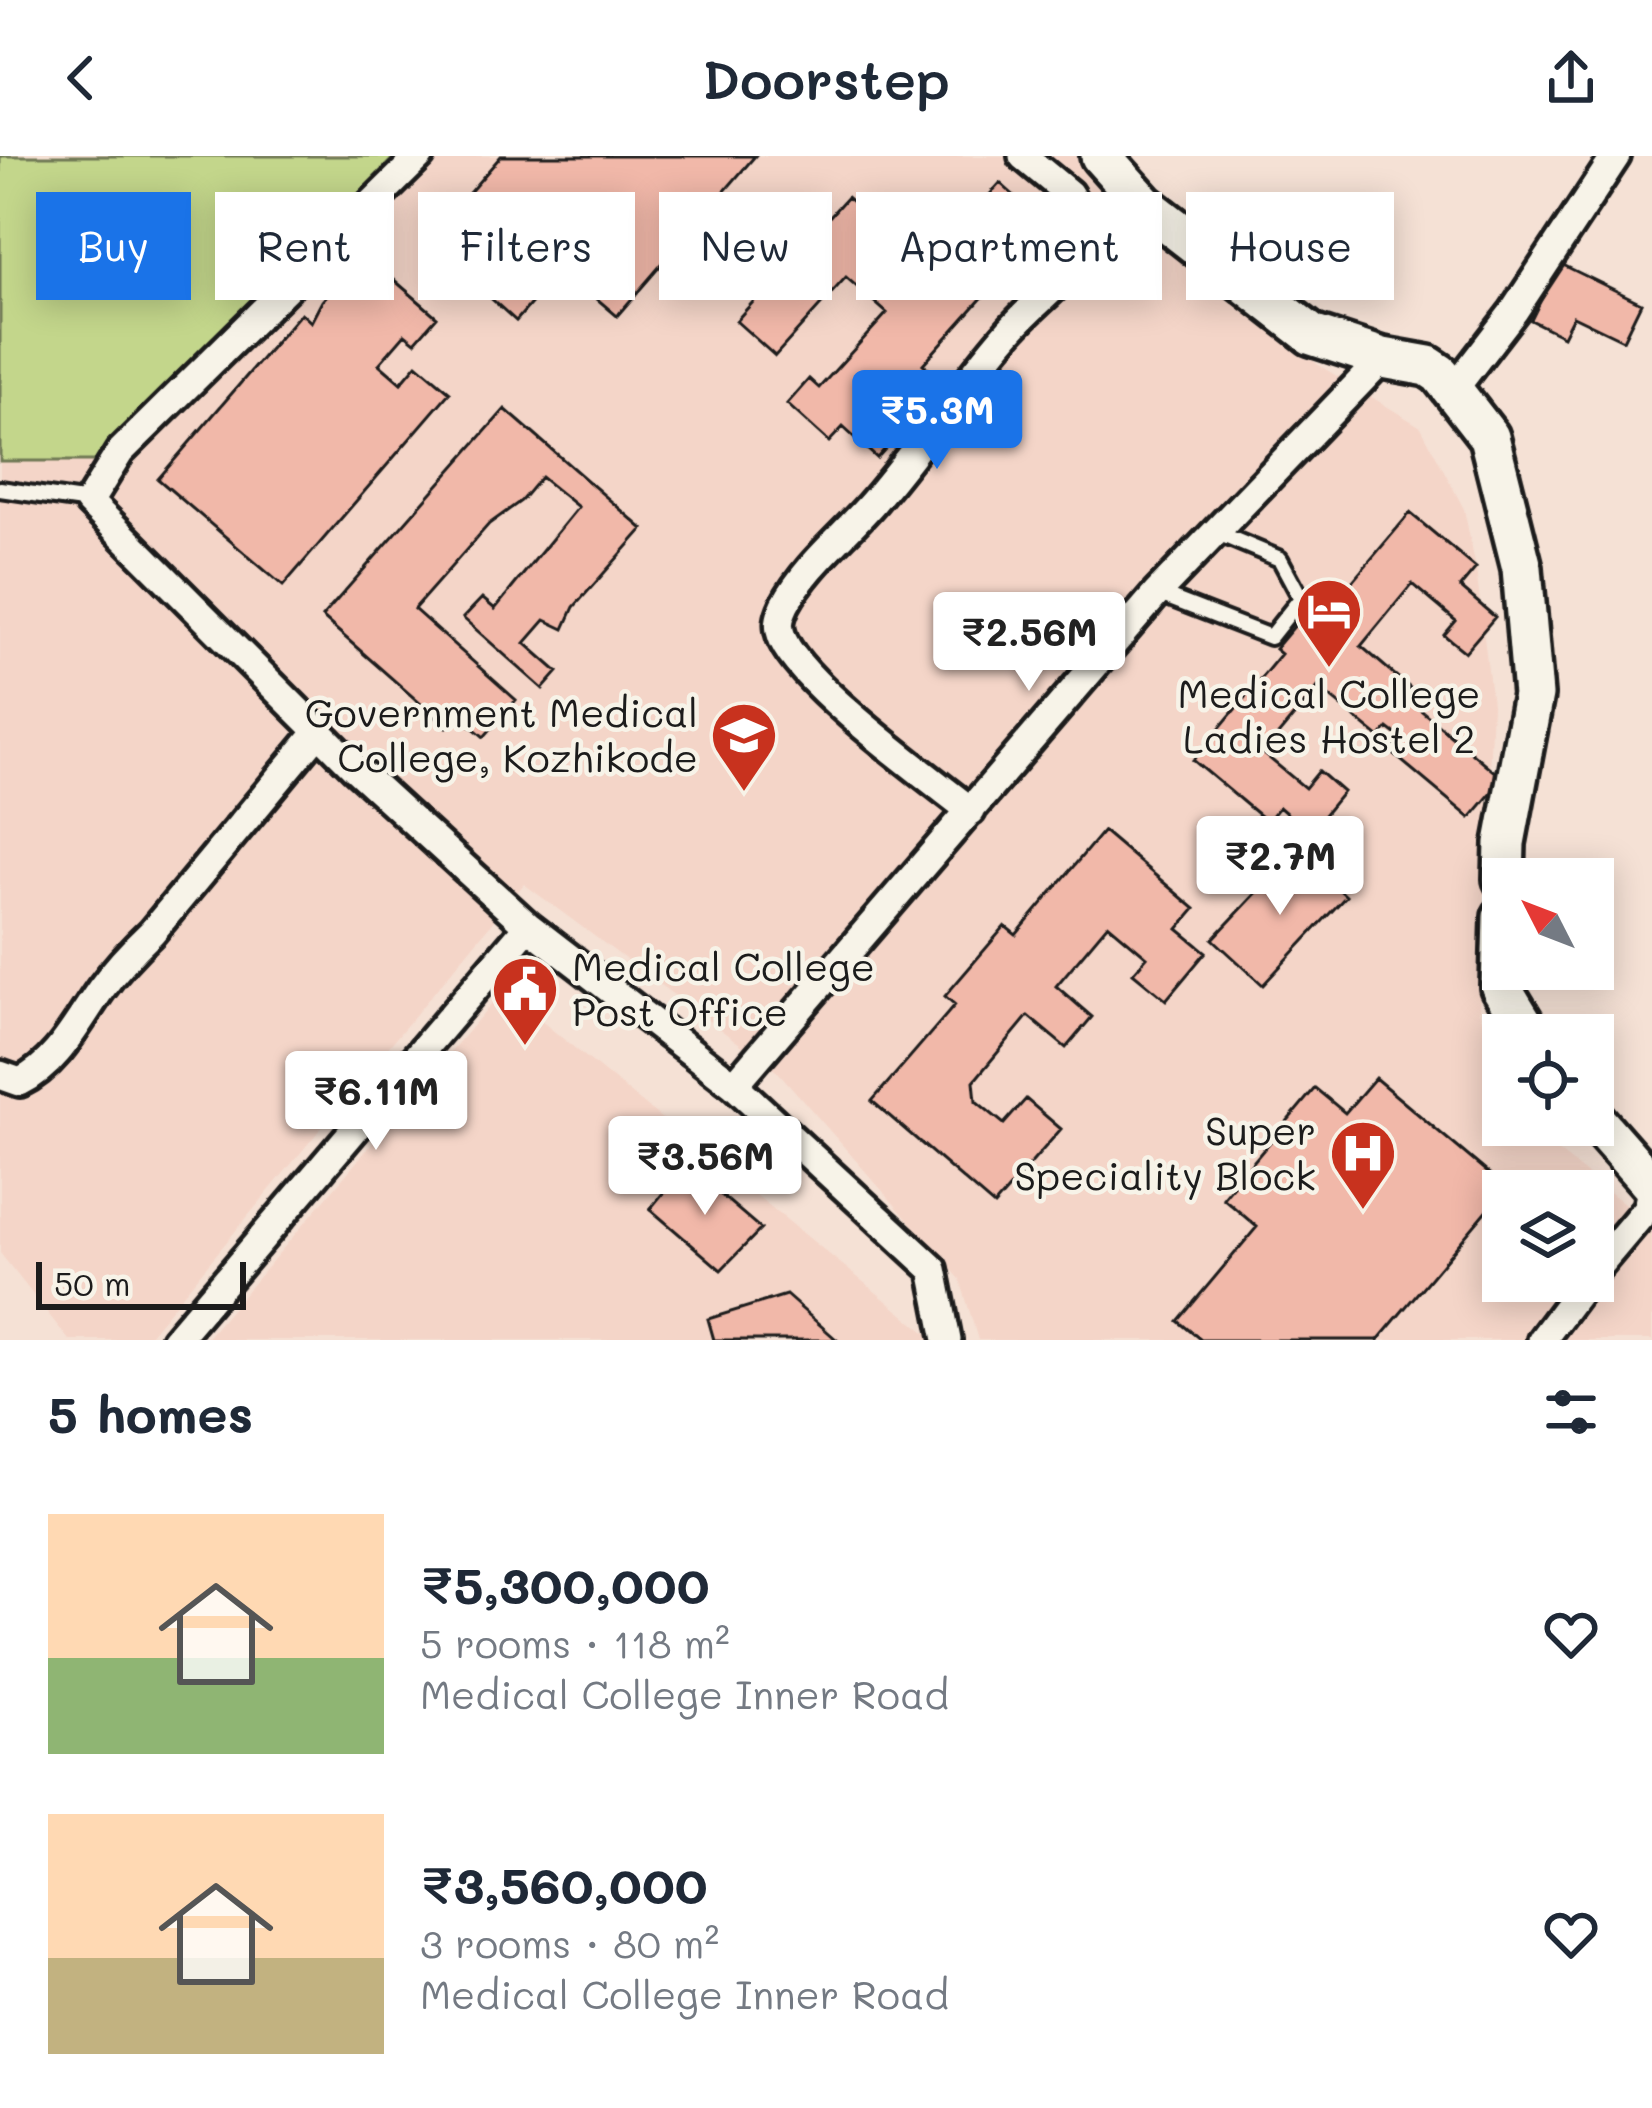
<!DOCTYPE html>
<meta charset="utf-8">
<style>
body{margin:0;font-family:Mali,sans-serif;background:#f2f2f3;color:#1f2937;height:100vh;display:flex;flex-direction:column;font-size:45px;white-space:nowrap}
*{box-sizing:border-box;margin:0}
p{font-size:39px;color:#747a83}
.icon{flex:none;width:66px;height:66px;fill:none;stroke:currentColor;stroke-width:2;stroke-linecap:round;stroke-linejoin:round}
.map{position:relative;height:1184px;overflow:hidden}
.side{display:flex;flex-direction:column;background:#fff;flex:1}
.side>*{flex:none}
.top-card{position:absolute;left:36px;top:36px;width:1581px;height:108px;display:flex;gap:24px}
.needle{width:78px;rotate:312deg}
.buttons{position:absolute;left:1482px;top:702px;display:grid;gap:24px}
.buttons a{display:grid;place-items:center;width:132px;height:132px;border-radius:0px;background:#fff;box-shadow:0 6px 30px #0003;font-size:60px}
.scale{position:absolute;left:36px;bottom:30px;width:210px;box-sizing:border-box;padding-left:12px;border:6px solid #1c1c1c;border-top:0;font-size:33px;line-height:42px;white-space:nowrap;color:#1c1c1c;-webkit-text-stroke:9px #f7f3e8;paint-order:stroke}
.price{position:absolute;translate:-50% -102px;padding:0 27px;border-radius:12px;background:#fff;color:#222;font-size:39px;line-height:78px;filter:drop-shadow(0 3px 6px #0008)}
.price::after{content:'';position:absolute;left:50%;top:72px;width:36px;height:27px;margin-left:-18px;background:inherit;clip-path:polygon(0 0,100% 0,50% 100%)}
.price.selected{background:#1a73e8;color:#fff}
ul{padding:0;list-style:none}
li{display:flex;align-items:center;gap:36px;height:300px;padding:0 48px}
li span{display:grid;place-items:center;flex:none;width:336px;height:240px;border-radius:0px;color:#555}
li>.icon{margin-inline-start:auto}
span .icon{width:144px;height:144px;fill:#fffc;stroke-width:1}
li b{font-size:51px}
h2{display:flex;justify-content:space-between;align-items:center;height:144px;padding:0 48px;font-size:51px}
.chip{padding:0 42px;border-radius:0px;background:#fff;box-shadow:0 6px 30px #0003;font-size:42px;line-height:108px}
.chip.selected{background:#1a73e8;color:#fff}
header{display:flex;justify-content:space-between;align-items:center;height:156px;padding:0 48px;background:#fff;font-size:54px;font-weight:600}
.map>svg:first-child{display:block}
.built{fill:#f4d5c8;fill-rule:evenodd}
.green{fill:#c3d68b;stroke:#707954;stroke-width:3}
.building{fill:#f1b8a9;stroke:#1c1c1c;stroke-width:3}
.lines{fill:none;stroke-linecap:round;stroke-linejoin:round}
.lane-casing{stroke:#1c1c1c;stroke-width:22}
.street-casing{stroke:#1c1c1c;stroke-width:36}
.secondary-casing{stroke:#1c1c1c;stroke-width:48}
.lane{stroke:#f7f3e8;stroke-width:14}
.street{stroke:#f7f3e8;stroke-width:27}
.secondary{stroke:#f7f3e8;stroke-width:39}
.labels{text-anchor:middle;stroke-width:9;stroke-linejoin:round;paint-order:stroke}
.poi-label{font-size:39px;fill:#1c1c1c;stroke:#f7f3e8;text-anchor:end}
</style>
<header><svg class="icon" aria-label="back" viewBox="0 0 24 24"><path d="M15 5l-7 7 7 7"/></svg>Doorstep<svg class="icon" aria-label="share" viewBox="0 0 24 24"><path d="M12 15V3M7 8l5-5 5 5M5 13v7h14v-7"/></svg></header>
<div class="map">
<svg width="1652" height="1184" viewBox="0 0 1652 1184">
<rect width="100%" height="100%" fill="#f5e1d5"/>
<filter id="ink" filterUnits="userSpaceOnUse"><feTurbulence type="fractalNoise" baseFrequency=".00833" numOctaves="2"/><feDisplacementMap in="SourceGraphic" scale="24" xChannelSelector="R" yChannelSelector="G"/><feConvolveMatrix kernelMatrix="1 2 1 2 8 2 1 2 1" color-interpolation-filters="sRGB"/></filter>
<g filter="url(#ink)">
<path class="built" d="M0 0H1095L1317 208 1421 271 1464 353 1476 412 1492 549 1479 855 1503 918V969H1524L1652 1069V1184H978L960 1123 779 917 524 728 145 1184H69L0 1097ZM1503 1035H1593V1125H1503Z
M503 834 935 1184H205Z"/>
<path class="green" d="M0 0H395L98 305H0Z"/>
<path class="building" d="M501 0H755L617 160 583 131 595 117 574 98 516 165 474 127 528 66 510 50 492 71 462 45Z
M1000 27 1047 69 923 208 944 227 877 302 843 271 829 286 787 248 809 223 819 232 887 157 846 121 775 200 736 165 847 41 925 111Z
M363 97 437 161 415 186 405 178 379 208 401 227 417 208 450 236 283 430 158 323 301 157 311 166 322 145Z
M1559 107 1641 147 1623 184 1573 160 1563 180 1531 164Z
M505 253 643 373 574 451 564 473 545 464 525 487 558 516 543 533 463 462 482 442 495 453 578 351 541 321 521 345 489 368 414 453 516 544 484 581 458 559 447 571 322 461Z
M1410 357 1476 412 1460 431 1495 461 1465 496 1444 479 1456 465 1412 428 1361 490 1410 532 1404 540 1503 623 1470 662 1390 595 1401 582 1388 572 1380 582 1318 531 1263 597 1305 632 1319 615 1343 636 1309 677 1279 651 1267 666 1193 604 1281 498 1275 493 1312 449 1324 459Z
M1103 675 1195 753 1178 773 1206 796 1166 844 1133 817 1147 801 1108 768 1056 830 1092 861 1066 892 1028 860 974 925 976 945 1004 968 1026 943 1061 973 994 1050 872 945 955 849 945 840 1005 770 1016 779Z
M1297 694 1346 740 1263 829 1213 783Z
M1375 922 1506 1032 1378 1184H1201L1178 1165 1257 1071 1223 1042 1315 932 1345 957Z
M686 1009 761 1073 721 1114 650 1053Z
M786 1139 837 1184H714L708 1163Z"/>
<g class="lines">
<defs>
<path id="lane" d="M0 333 89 346
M1157 437 1270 481 1301 442 1280 403 1213 375"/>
<path id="street" d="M420 0 120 296 89 346 355 612 528 770 734 929 933 1113 947 1184
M1454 233 1514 155 1616 0
M971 655C927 620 804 531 783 484 777 470 779 462 785 449 806 409 845 379 874 345 921 290 962 229 1010 174 1043 137 1069 126 1094 79L1069 38 1023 0
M0 919 20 926C58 907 77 867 101 833 116 812 133 794 152 776L318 576
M734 929 1157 437 1383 202
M1593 1116 1647 1052 1652 1029
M175 1184 528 770
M1542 1184 1586 1125"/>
<path id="secondary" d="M1101 0 1145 49 1312 179 1383 202 1428 210 1440 218 1489 281 1522 412 1533 539 1505 687 1504 723
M1503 761 1501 831 1530 879
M1593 962 1652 1029"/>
</defs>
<use href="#lane" class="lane-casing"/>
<use href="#street" class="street-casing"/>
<use href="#secondary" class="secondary-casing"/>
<use href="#lane" class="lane"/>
<use href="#street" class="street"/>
<use href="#secondary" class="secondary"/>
</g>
</g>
<defs>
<symbol id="hotel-pin" viewBox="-11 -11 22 30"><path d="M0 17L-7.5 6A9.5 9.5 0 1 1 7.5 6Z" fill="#c8321e" stroke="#f7f3e8"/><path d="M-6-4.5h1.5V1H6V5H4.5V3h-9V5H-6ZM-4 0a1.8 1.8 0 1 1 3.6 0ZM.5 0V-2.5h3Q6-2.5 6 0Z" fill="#fff"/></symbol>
<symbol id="university-pin" viewBox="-11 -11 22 30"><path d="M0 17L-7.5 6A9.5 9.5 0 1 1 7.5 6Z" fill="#c8321e" stroke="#f7f3e8"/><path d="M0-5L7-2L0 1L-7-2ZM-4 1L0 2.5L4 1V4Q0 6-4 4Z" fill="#fff"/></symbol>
<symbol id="civic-pin" viewBox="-11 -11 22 30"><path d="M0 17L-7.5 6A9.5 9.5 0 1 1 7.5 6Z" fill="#c8321e" stroke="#f7f3e8"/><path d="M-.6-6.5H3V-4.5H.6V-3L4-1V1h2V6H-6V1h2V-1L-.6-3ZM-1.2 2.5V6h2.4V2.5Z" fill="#fff"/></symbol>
<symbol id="hospital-pin" viewBox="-11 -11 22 30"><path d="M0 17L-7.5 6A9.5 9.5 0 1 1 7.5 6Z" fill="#c8321e" stroke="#f7f3e8"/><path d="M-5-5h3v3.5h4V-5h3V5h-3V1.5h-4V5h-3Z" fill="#fff"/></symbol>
</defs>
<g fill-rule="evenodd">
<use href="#hotel-pin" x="1291" y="417" width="76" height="104"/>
<use href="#university-pin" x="706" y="541" width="76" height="104"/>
<use href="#civic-pin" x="487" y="795" width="76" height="104"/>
<use href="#hospital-pin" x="1325" y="959" width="76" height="104"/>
</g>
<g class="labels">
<g class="poi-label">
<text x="1329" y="552" text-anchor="middle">Medical College<tspan x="1329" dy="45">Ladies Hostel 2</tspan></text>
<text x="698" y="571">Government Medical<tspan x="698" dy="45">College, Kozhikode</tspan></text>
<text x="572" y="825" text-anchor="start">Medical College<tspan x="572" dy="45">Post Office</tspan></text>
<text x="1316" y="989">Super<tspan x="1316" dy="45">Speciality Block</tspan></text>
</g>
</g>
</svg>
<div class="buttons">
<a><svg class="needle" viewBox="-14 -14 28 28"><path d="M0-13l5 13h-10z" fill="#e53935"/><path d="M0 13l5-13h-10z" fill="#747a83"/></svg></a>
<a><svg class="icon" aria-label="locate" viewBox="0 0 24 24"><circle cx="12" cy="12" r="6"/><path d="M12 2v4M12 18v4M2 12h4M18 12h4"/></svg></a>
<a><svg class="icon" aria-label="layers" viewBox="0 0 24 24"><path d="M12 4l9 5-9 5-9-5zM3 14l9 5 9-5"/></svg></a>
</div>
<div class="scale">50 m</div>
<b class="price selected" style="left:937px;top:316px">₹5.3M</b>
<b class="price" style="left:1029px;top:538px">₹2.56M</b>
<b class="price" style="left:1280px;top:762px">₹2.7M</b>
<b class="price" style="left:376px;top:997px">₹6.11M</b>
<b class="price" style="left:705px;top:1062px">₹3.56M</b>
<div class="top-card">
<a class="chip selected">Buy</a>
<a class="chip">Rent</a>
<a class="chip">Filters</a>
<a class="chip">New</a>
<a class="chip">Apartment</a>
<a class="chip">House</a>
</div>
</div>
<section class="side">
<h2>5 homes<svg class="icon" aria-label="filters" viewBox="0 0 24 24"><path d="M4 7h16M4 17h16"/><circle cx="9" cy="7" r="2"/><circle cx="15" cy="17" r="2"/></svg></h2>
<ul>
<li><span style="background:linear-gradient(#ffd9b3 60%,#8fb573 0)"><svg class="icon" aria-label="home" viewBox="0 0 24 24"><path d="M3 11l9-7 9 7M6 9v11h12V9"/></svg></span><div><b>₹5,300,000</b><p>5 rooms · 118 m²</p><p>Medical College Inner Road</p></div><svg class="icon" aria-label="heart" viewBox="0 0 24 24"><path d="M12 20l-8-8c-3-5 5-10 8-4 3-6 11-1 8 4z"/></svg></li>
<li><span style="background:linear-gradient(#ffd9b3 60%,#c2b280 0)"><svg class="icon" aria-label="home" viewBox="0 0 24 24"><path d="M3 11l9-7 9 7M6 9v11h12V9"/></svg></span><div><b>₹3,560,000</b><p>3 rooms · 80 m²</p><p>Medical College Inner Road</p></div><svg class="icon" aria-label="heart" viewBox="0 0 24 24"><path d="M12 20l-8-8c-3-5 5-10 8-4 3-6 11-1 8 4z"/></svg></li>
</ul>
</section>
